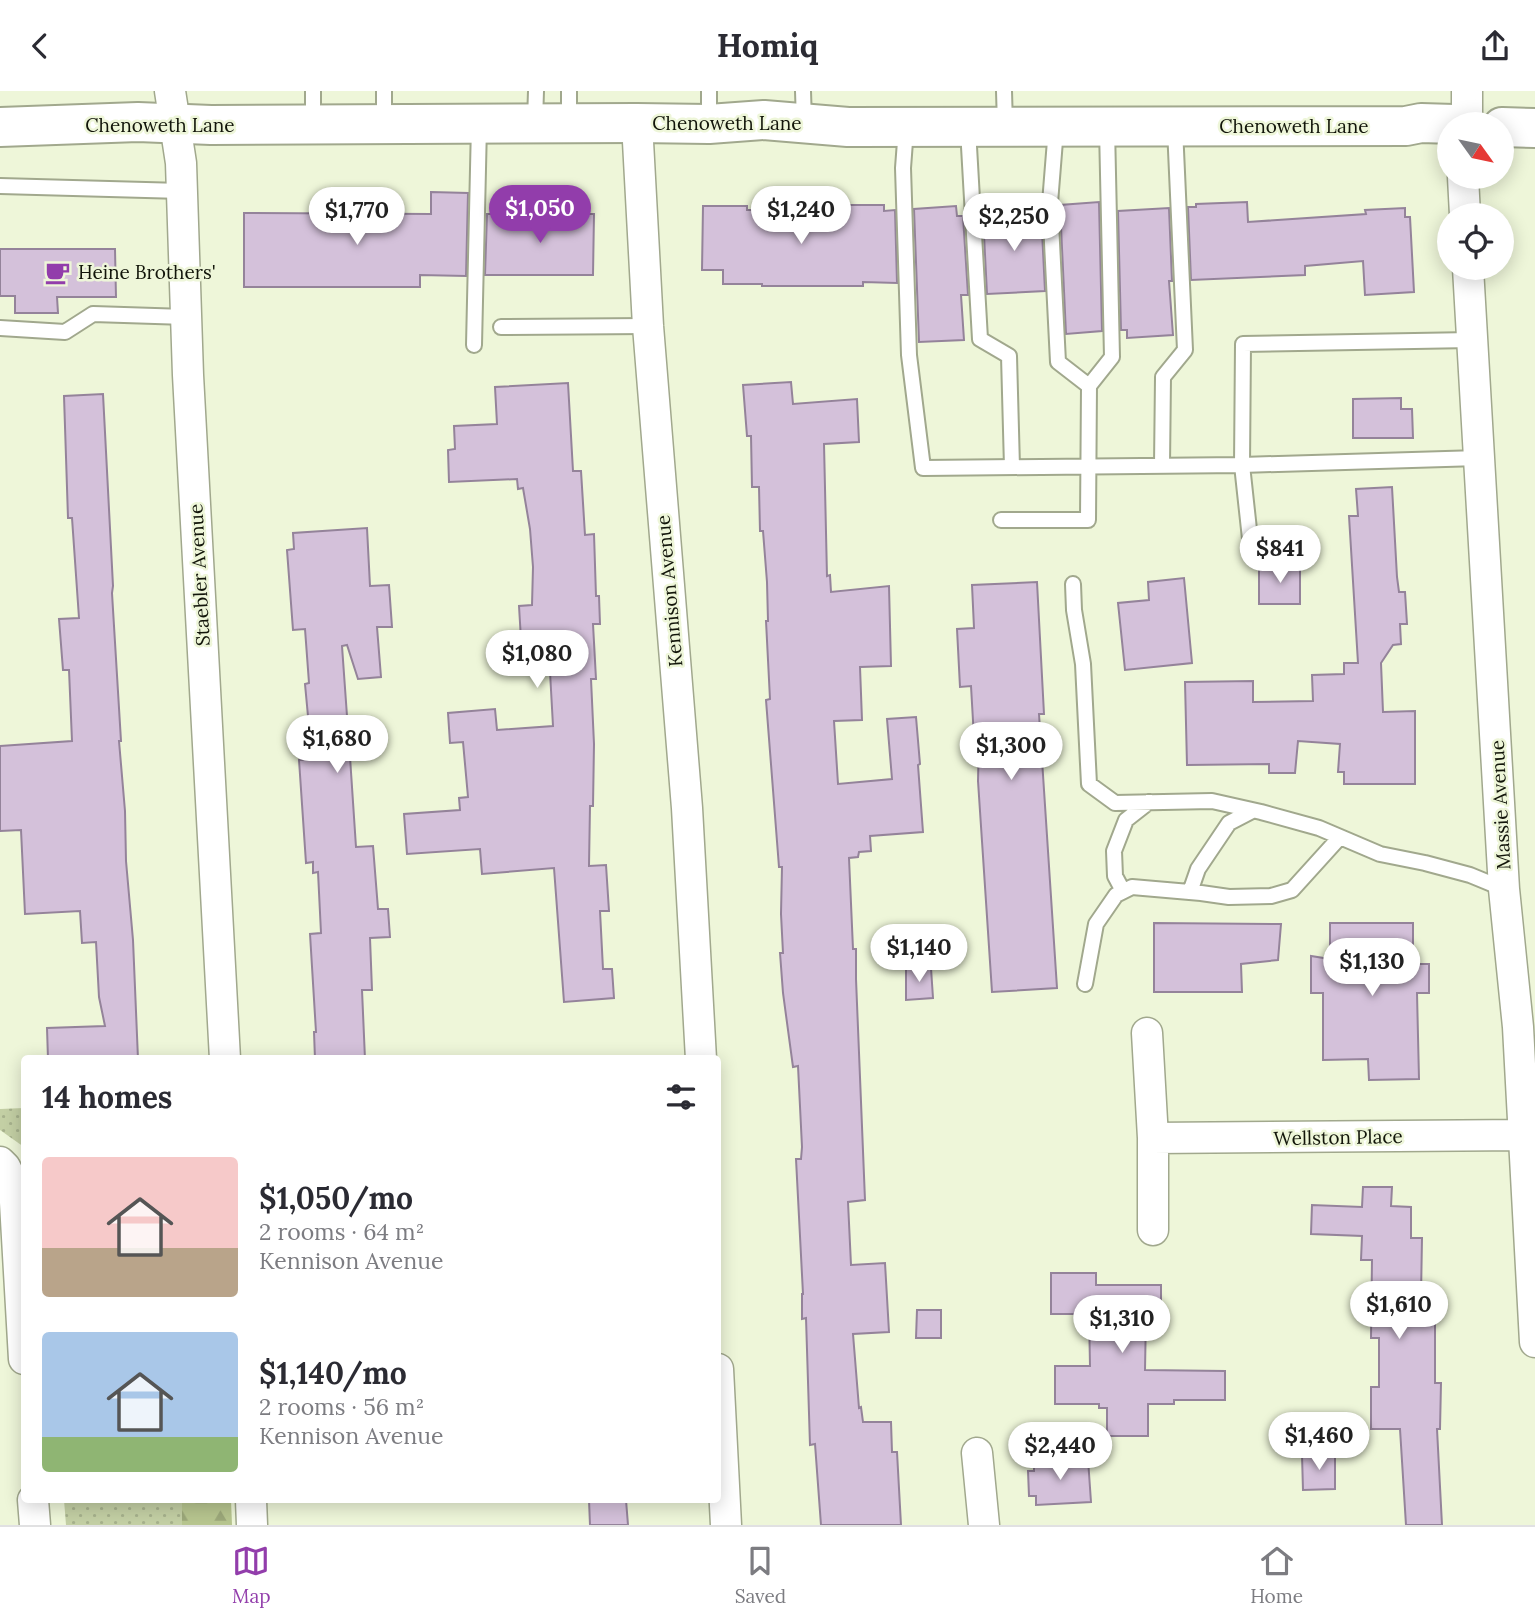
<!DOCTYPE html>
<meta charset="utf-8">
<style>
body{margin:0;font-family:Lora,serif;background:#f2f2f3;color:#2b2b33;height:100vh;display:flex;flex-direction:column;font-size:26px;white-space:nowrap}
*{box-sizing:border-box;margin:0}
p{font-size:23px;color:#7c7c81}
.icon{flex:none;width:38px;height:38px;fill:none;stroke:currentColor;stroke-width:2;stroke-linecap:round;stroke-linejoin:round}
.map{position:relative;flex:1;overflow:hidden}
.panel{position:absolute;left:21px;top:964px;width:700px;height:448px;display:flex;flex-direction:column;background:#fff;border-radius:7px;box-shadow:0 4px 18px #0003}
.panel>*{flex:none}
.needle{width:46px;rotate:123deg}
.tools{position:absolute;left:1437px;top:21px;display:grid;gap:14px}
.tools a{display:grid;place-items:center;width:77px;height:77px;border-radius:50%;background:#fff;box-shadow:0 4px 18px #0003;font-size:35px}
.price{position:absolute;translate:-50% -60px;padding:0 16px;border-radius:24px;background:#fff;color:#222;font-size:23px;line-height:46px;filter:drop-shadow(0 2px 4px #0008)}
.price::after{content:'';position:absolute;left:50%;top:42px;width:21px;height:16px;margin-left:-10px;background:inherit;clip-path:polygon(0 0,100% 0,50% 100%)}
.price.current{background:#923dab;color:#fff}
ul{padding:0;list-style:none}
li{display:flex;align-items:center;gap:21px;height:175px;padding:0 21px}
li span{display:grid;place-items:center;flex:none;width:196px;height:140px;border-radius:7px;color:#555}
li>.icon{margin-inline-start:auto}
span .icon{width:84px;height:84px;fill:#fffc;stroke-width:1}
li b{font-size:30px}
h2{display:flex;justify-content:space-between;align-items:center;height:84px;padding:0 21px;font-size:30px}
header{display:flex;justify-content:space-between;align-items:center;height:91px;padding:0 21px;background:#fff;font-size:32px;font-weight:800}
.menu{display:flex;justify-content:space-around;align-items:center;height:98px;border-top:2px solid #e1e1e2;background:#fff;font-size:19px;color:#7c7c81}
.menu a{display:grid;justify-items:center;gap:4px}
.menu .current{color:#923dab}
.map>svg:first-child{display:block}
.grass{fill:url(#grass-dots)}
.forest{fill:url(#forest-firs)}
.building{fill:#d4c1da;stroke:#94839a;stroke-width:2}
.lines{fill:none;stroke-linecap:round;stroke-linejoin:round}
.lane-casing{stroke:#a1a88d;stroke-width:18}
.street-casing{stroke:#a1a88d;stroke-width:33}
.secondary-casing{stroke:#a1a88d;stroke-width:42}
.lane{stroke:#fff;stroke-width:14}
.street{stroke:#fff;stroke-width:30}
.secondary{stroke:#fff;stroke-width:38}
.labels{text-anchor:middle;stroke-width:5;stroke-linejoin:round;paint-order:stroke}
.street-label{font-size:19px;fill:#12150a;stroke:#eef6d9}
.poi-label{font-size:19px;fill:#12150a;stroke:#eef6d9;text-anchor:start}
</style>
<header><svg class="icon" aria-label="back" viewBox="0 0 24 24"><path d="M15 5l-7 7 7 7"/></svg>Homiq<svg class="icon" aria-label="share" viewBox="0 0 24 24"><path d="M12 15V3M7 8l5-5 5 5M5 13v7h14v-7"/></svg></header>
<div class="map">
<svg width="1535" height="1434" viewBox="0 0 1535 1434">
<defs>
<pattern id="grass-dots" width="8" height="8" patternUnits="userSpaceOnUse" patternTransform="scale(1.75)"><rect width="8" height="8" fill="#c3cfa4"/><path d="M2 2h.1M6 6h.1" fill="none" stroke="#a6b18c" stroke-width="1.8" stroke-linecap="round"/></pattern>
<pattern id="forest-firs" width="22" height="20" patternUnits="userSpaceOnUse" patternTransform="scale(1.75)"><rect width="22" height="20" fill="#b7c58f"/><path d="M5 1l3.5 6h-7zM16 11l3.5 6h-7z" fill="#9ca87a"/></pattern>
</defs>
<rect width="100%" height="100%" fill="#eef6d9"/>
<path class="grass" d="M24 1017V1056L0 1039V1018Z
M64 1409H182V1434H66Z"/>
<path class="forest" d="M182 1409H231L232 1434H182Z"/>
<path class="building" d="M431 101 468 102 466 185 420 184V196H244V122L431 123Z
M1099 111 1102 240 1066 243 1060 114Z
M1247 111 1248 131 1366 123 1365 119 1405 117V126H1410L1414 201 1365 204 1363 170 1305 175V184L1191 189 1188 116H1196V113Z
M840 114H884V120L895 119 897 192 863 191V195H762V193H723V179H702L703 115H747V119H840Z
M956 115 957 125H963L968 204H961L964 249 919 251 914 118Z
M1169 117 1172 190H1169L1173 244 1127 247V239H1121L1118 120Z
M1041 120 1045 200 987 203 983 124Z
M487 123H594L593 184H485Z
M0 158H115L116 206H57L58 222H15V205H0Z
M791 291 793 313 857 308 859 351 824 353 827 485 830 484 831 501 889 495 891 575 860 576 862 629 834 630 838 693 892 688 887 628 916 626 920 673 918 674 923 741 870 745 871 760 859 761 858 766 849 767 853 858H856V888L865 1109 848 1111 851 1174 885 1172 889 1241 853 1243 859 1317 861 1316 863 1331H891L892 1361H897L901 1434H821L815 1353 810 1354 806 1227 802 1228V1203H803L796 1068H801L802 1056 798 975 793 976 783 902 780 862H783L781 823 782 776H779L766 609 770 608 766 530H768L767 491 763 440H760L759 396H752L751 345H747L743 294Z
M568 292 573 380H581L585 444 594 443 596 505H599L600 533H593L596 588H591L594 653 593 715H590L589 775 606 774 609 820H600L603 878H612L614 907 564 911 554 777 482 783 480 758 407 763 404 723 460 719 459 707 468 706 463 651 450 652 448 622 495 618 497 639 553 635 549 563 522 565 519 515 532 514 533 476 530 438 523 397 518 398 517 388 449 391 448 359 455 358 454 335 497 333 495 296Z
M103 303 113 495 112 502 121 650H119L125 720 126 770 133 849 138 968H48L47 937 105 935 99 906 96 851 82 852 80 820 25 823 21 739 0 740V655L72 650 69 579H63L59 528 79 527 72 427H68L64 305Z
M1401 307V318H1412L1413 347H1353V308Z
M1392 396 1397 486 1399 501H1405L1407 533H1400L1401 553 1393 554 1381 572 1383 621 1415 620V693H1344V681H1338L1340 653 1298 650 1295 682H1269V673L1187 674 1185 591 1253 590V611L1313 610 1312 584 1344 583V572H1358L1349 425H1358L1356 398Z
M367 437 370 495 389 494 392 536H377L381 586 358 588 347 554 342 555 348 639 347 666H350L356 756 373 755 378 818H388L390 846 370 847 372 899H362L365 968H315L314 941H316L310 843 321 842 318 781 313 782V771L306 772 299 669 312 668 305 593 309 592 305 538 293 539 287 459 294 458 293 442Z
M1259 475H1300V513H1259Z
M1184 487 1192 572 1125 579 1118 512 1149 509 1148 491Z
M1037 491 1044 623H1039L1057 897 992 901 978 690 979 647H974L971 595 960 596 957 538 974 537 972 494Z
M1154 832 1281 833 1278 869 1241 873 1242 901H1154Z
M1330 832H1413V873H1429V902H1417L1419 988 1369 989 1368 968 1323 969V902H1311V865L1330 868Z
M931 877 933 907 906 909V878Z
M1363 1096H1392L1391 1115 1411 1116V1147H1422L1421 1205H1426V1209H1435V1292H1441L1440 1338H1437L1442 1434H1406L1400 1338H1371V1296H1379V1247H1371L1372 1169H1361L1362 1145 1311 1143 1312 1114 1362 1116Z
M1051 1182H1096V1194H1161V1224H1146L1145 1279 1225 1280V1309H1174V1313H1148V1345H1107V1317H1099V1313H1055V1275H1090L1089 1223H1051Z
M917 1219H941V1247H916Z
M1335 1363V1398L1303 1399 1302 1364Z
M1088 1368 1091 1411 1036 1414V1405H1029L1028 1380H1034V1371Z
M589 1409H626L628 1434H590Z"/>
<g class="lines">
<defs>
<path id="lane" d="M313 0V34
M569 0V31
M709 0V31
M803 0 804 31
M1004 0 1005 34
M535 30 536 0
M384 32V0
M906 37 903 77 909 264 923 377 1242 374 1243 253 1472 249
M1056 37 1050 112 1058 271 1089 295 1112 266 1107 37
M968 38 980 248 1009 265 1012 376
M0 95 182 100
M501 236 648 235
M0 237 65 241 93 223 186 226
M474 254 479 34
M1162 374 1163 286 1185 259 1175 37
M1001 429H1088L1089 295
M1251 457 1242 374 1479 367
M1073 493 1074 519 1083 573 1089 693 1115 712 1212 710 1261 721 1319 737 1380 763 1425 772 1470 784 1504 798
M1123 800 1115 785 1114 760 1126 729 1149 711
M1190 801 1198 778 1229 732 1252 720
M1085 893 1096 833 1116 804 1132 796 1201 802 1229 806 1271 805 1292 799 1340 746"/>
<path id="street" d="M170 0 181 72 188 284 225 968
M1467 0V33
M637 32 648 235 687 717 701 968
M1463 86 1465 124
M1468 177 1504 798 1518 936 1535 1251
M1147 942 1153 1047V1139
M1153 1047 1524 1044
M0 1071 5 1076 14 1094 24 1268
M718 1278 726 1434
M977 1362 984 1434
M33 1409 35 1434
M251 1409 252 1434"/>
<path id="secondary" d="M0 36 138 31 211 34 637 32 709 33 764 29 848 36 1406 35 1421 32 1454 33
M1502 36 1535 37"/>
</defs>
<use href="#lane" class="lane-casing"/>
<use href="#street" class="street-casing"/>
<use href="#secondary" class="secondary-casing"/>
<use href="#lane" class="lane"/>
<use href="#street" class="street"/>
<use href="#secondary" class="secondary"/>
</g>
<defs>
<symbol id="cafe-bare" viewBox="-9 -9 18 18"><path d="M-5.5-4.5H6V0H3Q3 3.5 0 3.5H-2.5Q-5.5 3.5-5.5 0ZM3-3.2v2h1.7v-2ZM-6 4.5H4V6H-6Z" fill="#923dab" stroke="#eef6d9" stroke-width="2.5" paint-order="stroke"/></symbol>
</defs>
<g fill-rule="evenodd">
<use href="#cafe-bare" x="40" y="164" width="35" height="35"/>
</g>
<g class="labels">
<g class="street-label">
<text x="727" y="39">Chenoweth Lane</text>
<text x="160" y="41">Chenoweth Lane</text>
<text x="1294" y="42">Chenoweth Lane</text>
<text transform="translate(199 484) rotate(-93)" y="7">Staebler Avenue</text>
<text transform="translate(669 500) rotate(-95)" y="7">Kennison Avenue</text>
<text transform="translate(1500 714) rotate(-93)" y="7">Massie Avenue</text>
<text transform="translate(1338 1046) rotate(-1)" y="7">Wellston Place</text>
</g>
<g class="poi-label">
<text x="78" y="188">Heine Brothers'</text>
</g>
</g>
</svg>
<div class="tools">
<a><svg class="needle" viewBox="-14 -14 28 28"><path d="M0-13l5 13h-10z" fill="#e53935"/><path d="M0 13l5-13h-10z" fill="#7c7c81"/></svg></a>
<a><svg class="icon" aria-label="locate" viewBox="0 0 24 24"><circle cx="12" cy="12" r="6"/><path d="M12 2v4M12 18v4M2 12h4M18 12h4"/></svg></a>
</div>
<b class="price current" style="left:540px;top:154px">$1,050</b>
<b class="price" style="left:801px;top:155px">$1,240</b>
<b class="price" style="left:357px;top:156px">$1,770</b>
<b class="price" style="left:1014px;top:162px">$2,250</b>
<b class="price" style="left:1280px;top:494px">$841</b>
<b class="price" style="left:537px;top:599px">$1,080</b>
<b class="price" style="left:337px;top:684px">$1,680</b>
<b class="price" style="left:1011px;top:691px">$1,300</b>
<b class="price" style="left:919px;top:893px">$1,140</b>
<b class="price" style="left:1372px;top:907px">$1,130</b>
<b class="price" style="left:1399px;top:1250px">$1,610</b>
<b class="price" style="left:1122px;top:1264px">$1,310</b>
<b class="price" style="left:1319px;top:1381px">$1,460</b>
<b class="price" style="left:1060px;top:1391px">$2,440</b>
<section class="panel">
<h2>14 homes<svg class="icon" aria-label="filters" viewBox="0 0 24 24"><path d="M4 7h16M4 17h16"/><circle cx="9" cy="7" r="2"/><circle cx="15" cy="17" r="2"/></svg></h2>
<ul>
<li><span style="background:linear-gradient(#f6c9c9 65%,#b9a48a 0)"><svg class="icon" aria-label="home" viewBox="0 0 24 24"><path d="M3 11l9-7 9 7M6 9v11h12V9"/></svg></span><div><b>$1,050/mo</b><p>2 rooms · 64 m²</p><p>Kennison Avenue</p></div></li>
<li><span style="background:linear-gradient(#a9c7e8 75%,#8fb573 0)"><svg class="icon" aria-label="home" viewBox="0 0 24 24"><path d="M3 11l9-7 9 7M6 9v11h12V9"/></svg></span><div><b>$1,140/mo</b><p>2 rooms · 56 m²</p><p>Kennison Avenue</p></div></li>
</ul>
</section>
</div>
<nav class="menu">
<a class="current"><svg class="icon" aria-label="map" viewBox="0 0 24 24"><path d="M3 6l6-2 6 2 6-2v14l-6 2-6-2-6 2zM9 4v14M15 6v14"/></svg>Map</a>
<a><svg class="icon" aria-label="saved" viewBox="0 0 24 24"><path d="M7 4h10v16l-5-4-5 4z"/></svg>Saved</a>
<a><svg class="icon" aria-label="home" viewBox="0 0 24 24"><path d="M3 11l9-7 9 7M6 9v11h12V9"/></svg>Home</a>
</nav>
